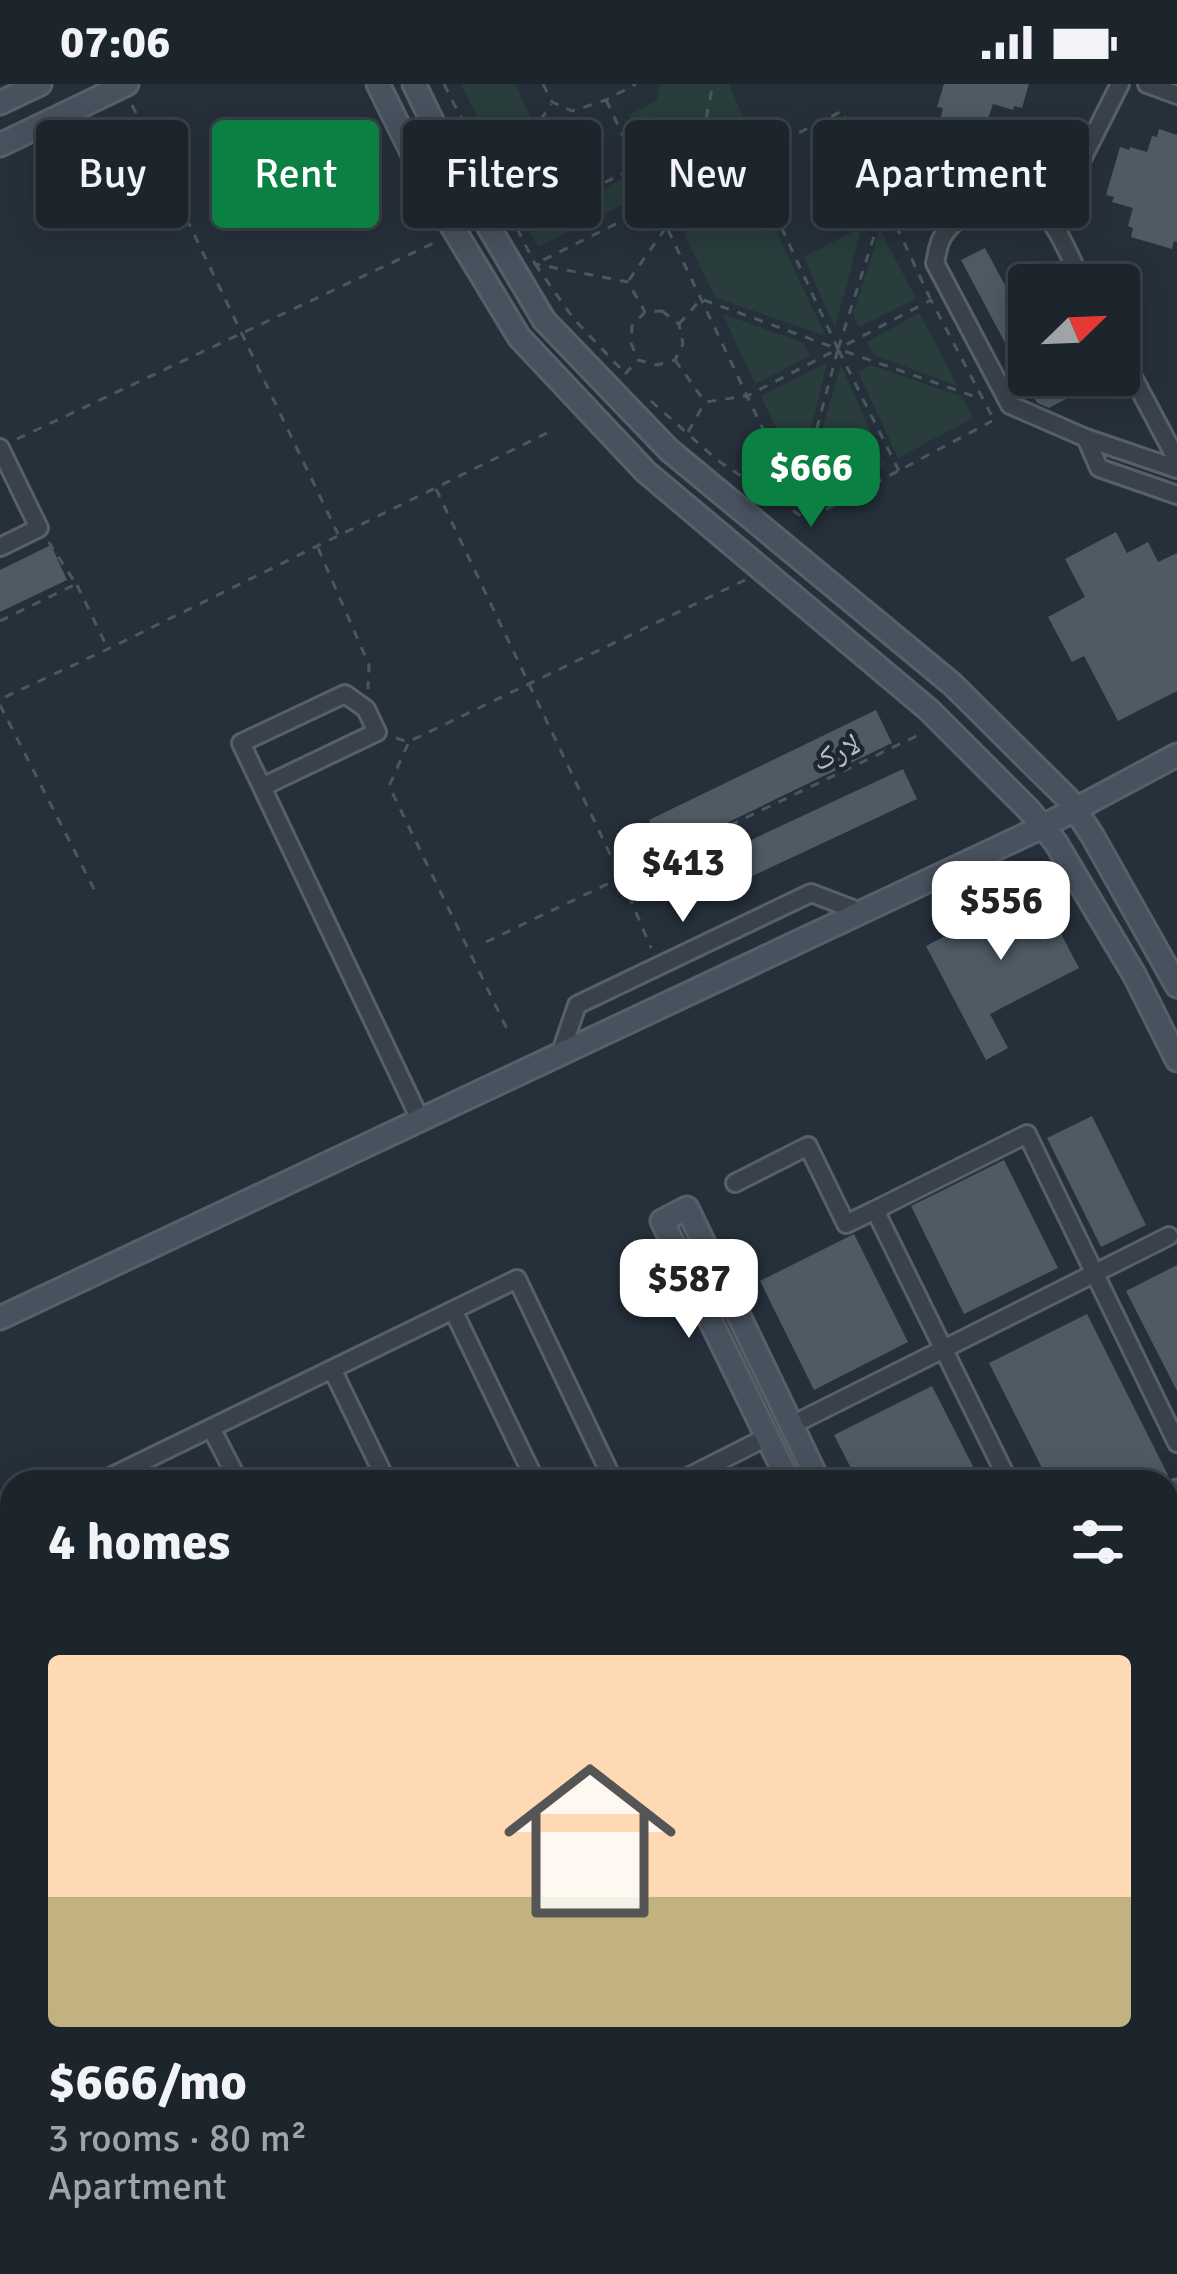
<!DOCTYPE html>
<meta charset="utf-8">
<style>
body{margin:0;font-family:Signika,"Noto Naskh Arabic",sans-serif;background:#293038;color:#f1f3f6;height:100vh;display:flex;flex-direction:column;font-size:45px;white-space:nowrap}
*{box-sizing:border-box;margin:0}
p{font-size:39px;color:#a0a4a9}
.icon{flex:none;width:66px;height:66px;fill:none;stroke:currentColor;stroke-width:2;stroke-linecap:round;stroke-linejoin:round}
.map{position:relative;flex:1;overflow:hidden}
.panel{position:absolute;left:0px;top:1386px;width:1179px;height:804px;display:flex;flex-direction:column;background:#1c242c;border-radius:36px 36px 0 0;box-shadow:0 6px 30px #0003,0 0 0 3px #3a4148}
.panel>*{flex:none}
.hud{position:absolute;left:36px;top:36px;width:1107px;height:108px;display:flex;gap:24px}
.needle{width:78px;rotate:67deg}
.controls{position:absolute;left:1008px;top:180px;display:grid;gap:24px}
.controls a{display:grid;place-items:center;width:132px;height:132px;border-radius:12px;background:#1c242c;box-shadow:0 6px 30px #0003,0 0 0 3px #3a4148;font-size:60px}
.price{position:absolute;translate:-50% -102px;padding:0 27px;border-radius:24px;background:#fff;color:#222;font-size:39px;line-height:78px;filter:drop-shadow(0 3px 6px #0008)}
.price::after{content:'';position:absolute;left:50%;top:72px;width:36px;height:27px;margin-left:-18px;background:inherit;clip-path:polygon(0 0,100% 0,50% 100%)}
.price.selected{background:#0b8043;color:#fff}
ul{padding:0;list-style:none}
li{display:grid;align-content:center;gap:24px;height:636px;padding:0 48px}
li+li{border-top:3px solid #3a4148}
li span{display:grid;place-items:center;height:372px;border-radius:12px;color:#555}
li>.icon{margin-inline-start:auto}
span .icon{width:216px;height:216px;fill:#fffc;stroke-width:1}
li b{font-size:51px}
h2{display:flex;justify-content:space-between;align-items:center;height:144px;padding:0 48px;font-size:51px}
.pill{padding:0 42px;border-radius:12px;background:#1c242c;box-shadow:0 6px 30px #0003,0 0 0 3px #3a4148;font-size:42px;line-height:108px}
.pill.selected{background:#0b8043;color:#fff}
.status{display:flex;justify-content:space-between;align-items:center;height:84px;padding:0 60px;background:#1c242c;direction:ltr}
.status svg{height:33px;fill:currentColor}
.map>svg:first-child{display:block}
.green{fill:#293d3d}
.building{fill:#4e5b65}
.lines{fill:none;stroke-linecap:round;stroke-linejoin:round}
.street-casing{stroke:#576069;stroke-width:22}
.secondary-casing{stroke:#576069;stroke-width:27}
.path{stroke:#475a5b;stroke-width:3;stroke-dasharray:9 9;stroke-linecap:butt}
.street{stroke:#39424b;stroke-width:16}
.secondary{stroke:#48525e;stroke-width:21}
.labels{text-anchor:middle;stroke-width:9;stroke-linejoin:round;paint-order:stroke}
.street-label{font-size:30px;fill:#b5bdc6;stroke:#1e2730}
</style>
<div class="status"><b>07:06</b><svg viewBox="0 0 49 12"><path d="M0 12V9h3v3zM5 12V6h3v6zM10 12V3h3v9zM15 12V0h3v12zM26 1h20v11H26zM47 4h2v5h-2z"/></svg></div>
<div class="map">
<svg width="1177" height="2190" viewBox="0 0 1177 2190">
<rect width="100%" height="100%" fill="#26303b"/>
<path class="green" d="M461 0H515L533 38 489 59Z
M660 0H729L754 58 663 103 630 31 657 16Z
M539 44 575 58 593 100 573 110 503 86 493 66Z
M749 91V92L826 252 716 214 673 128Z
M624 94 635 115 538 163 503 96 573 120Z
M862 143 835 244 804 173Z
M880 145 916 215 859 243 853 231Z
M919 229 958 302 874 271 867 258Z
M723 230 804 259 810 272 755 300Z
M827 279 799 393 761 312Z
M841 281 886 382 823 417 809 414 805 405Z
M871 281 962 313 973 334 898 374 858 288Z"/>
<path class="building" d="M944 0H1029L1022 24 1014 22 1013 26 993 20 987 38 984 37 981 45 941 33 943 24 937 23Z
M1159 45 1177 51V158L1174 157 1172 165 1131 153 1133 144 1128 142 1133 124 1112 118 1114 113 1106 111 1120 63 1129 66 1130 63 1147 68 1152 52 1157 53Z
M985 164 1029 246V291H1053L1066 315 1049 324 1037 319 961 176Z
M1116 448 1127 469 1148 458 1158 478 1177 469V607L1118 637 1084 572 1072 578 1048 533 1085 513 1065 475Z
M51 461 67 496 0 528V486Z
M876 626 892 659 710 747 721 770 903 685 917 715 690 821 649 736Z
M1037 804 1079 884 990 930 1008 964 986 976 926 862Z
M1092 1032 1146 1141 1101 1163 1047 1054Z
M1004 1076 1058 1184 964 1230 911 1122Z
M854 1150 908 1258 814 1306 760 1197Z
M1177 1181V1307L1126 1207Z
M1087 1230 1168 1391 1155 1398H1049L989 1279Z
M932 1302 981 1398H858L834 1351Z"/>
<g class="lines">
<defs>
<path id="street" d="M1147 0 1177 11
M1047 133 1084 71 1120 0
M1084 201C1070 175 1058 138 1034 120 1007 101 958 127 943 152 938 159 937 171 935 179L1010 321 1086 354 1099 384 1177 411
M1119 267 1177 376
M1086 354 1177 385
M0 364 39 444 0 463
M262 703 377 648 366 625 345 610 241 659 420 1035
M561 968 577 921 811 809 858 827
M735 1099 808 1062 846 1140 875 1126
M453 1226 536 1398
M332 1285 387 1398
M792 1341 1169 1152
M211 1344 239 1398
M100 1398 517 1195 614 1398
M678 1398 767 1353
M1009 1398 875 1126 1027 1050 1177 1359
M0 1446 12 1441
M0 1547 12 1572
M1167 1713 1177 1733
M0 1744 12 1738
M1167 1756 1177 1751
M104 2178 114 2182 118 2190
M636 2178 642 2190
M287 2190 311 2178"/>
<path id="secondary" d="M378 0 433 111 519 253 646 388 929 626 1029 726 1056 759 1135 892 1177 976
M414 0 462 98 544 236 669 366 952 600 1068 715 1092 751 1177 902
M0 19 40 0
M0 61 127 0
M0 1234 1042 743 1177 671
M789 1398 662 1137 687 1124 819 1398
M1167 1412 1177 1407
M1167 1442 1177 1437
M0 1992 12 1986
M0 2027 12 2021
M1167 2079 1177 2074
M1167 2116 1177 2111
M945 2190 969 2178
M1018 2190 1042 2178"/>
</defs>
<use href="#street" class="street-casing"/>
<use href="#secondary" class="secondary-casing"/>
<path class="path" d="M444 0 535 180 628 198 645 228
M543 0 552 18 572 27 606 16 636 0
M606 16 804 431
M132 21 338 450
M478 69 537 42 551 20
M751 73 842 27 884 116
M487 86 573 114 703 50 713 0
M629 196 665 145
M662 227 679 240 683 260 675 276 657 281 638 276 631 259 632 242 645 228Z
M679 240 701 215 838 265 885 118 930 214
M675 276 705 318 747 312 838 265 798 415
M620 284 573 234 535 180 749 74 838 265 931 216 994 336
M625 290 636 278
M651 317 717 376 807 436
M688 348 704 320
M17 355 438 157
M899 387 838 265 979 314
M436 405 621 793 651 864
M810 434 992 337
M318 464 369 581 368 605
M77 501 107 563
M0 537 76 500 48 457
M5 613 108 565 547 349
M0 621 96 809
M396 654 408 658 745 496
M408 660 389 702 507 945
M486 858 923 649
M170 1386 176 1398"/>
<use href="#street" class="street"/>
<use href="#secondary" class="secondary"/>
</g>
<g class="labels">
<g class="street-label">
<text transform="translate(836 668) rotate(-25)" y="10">لارک</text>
</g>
</g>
</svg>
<div class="controls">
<a><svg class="needle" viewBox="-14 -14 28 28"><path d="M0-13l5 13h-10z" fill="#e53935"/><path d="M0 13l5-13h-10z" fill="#a0a4a9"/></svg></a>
</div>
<b class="price selected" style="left:811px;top:446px">$666</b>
<b class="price" style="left:683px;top:841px">$413</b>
<b class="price" style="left:1001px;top:879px">$556</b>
<b class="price" style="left:689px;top:1257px">$587</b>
<div class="hud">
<a class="pill">Buy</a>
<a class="pill selected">Rent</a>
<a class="pill">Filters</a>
<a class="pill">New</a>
<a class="pill">Apartment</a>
</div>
<section class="panel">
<h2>4 homes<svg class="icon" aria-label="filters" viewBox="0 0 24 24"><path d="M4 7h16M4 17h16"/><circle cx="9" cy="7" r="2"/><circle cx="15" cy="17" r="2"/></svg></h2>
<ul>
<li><span style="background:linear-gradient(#ffd9b3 65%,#c2b280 0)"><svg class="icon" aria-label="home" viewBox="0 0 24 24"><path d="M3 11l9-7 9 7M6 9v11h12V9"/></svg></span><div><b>$666/mo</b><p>3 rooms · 80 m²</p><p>Apartment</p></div></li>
</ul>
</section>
</div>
